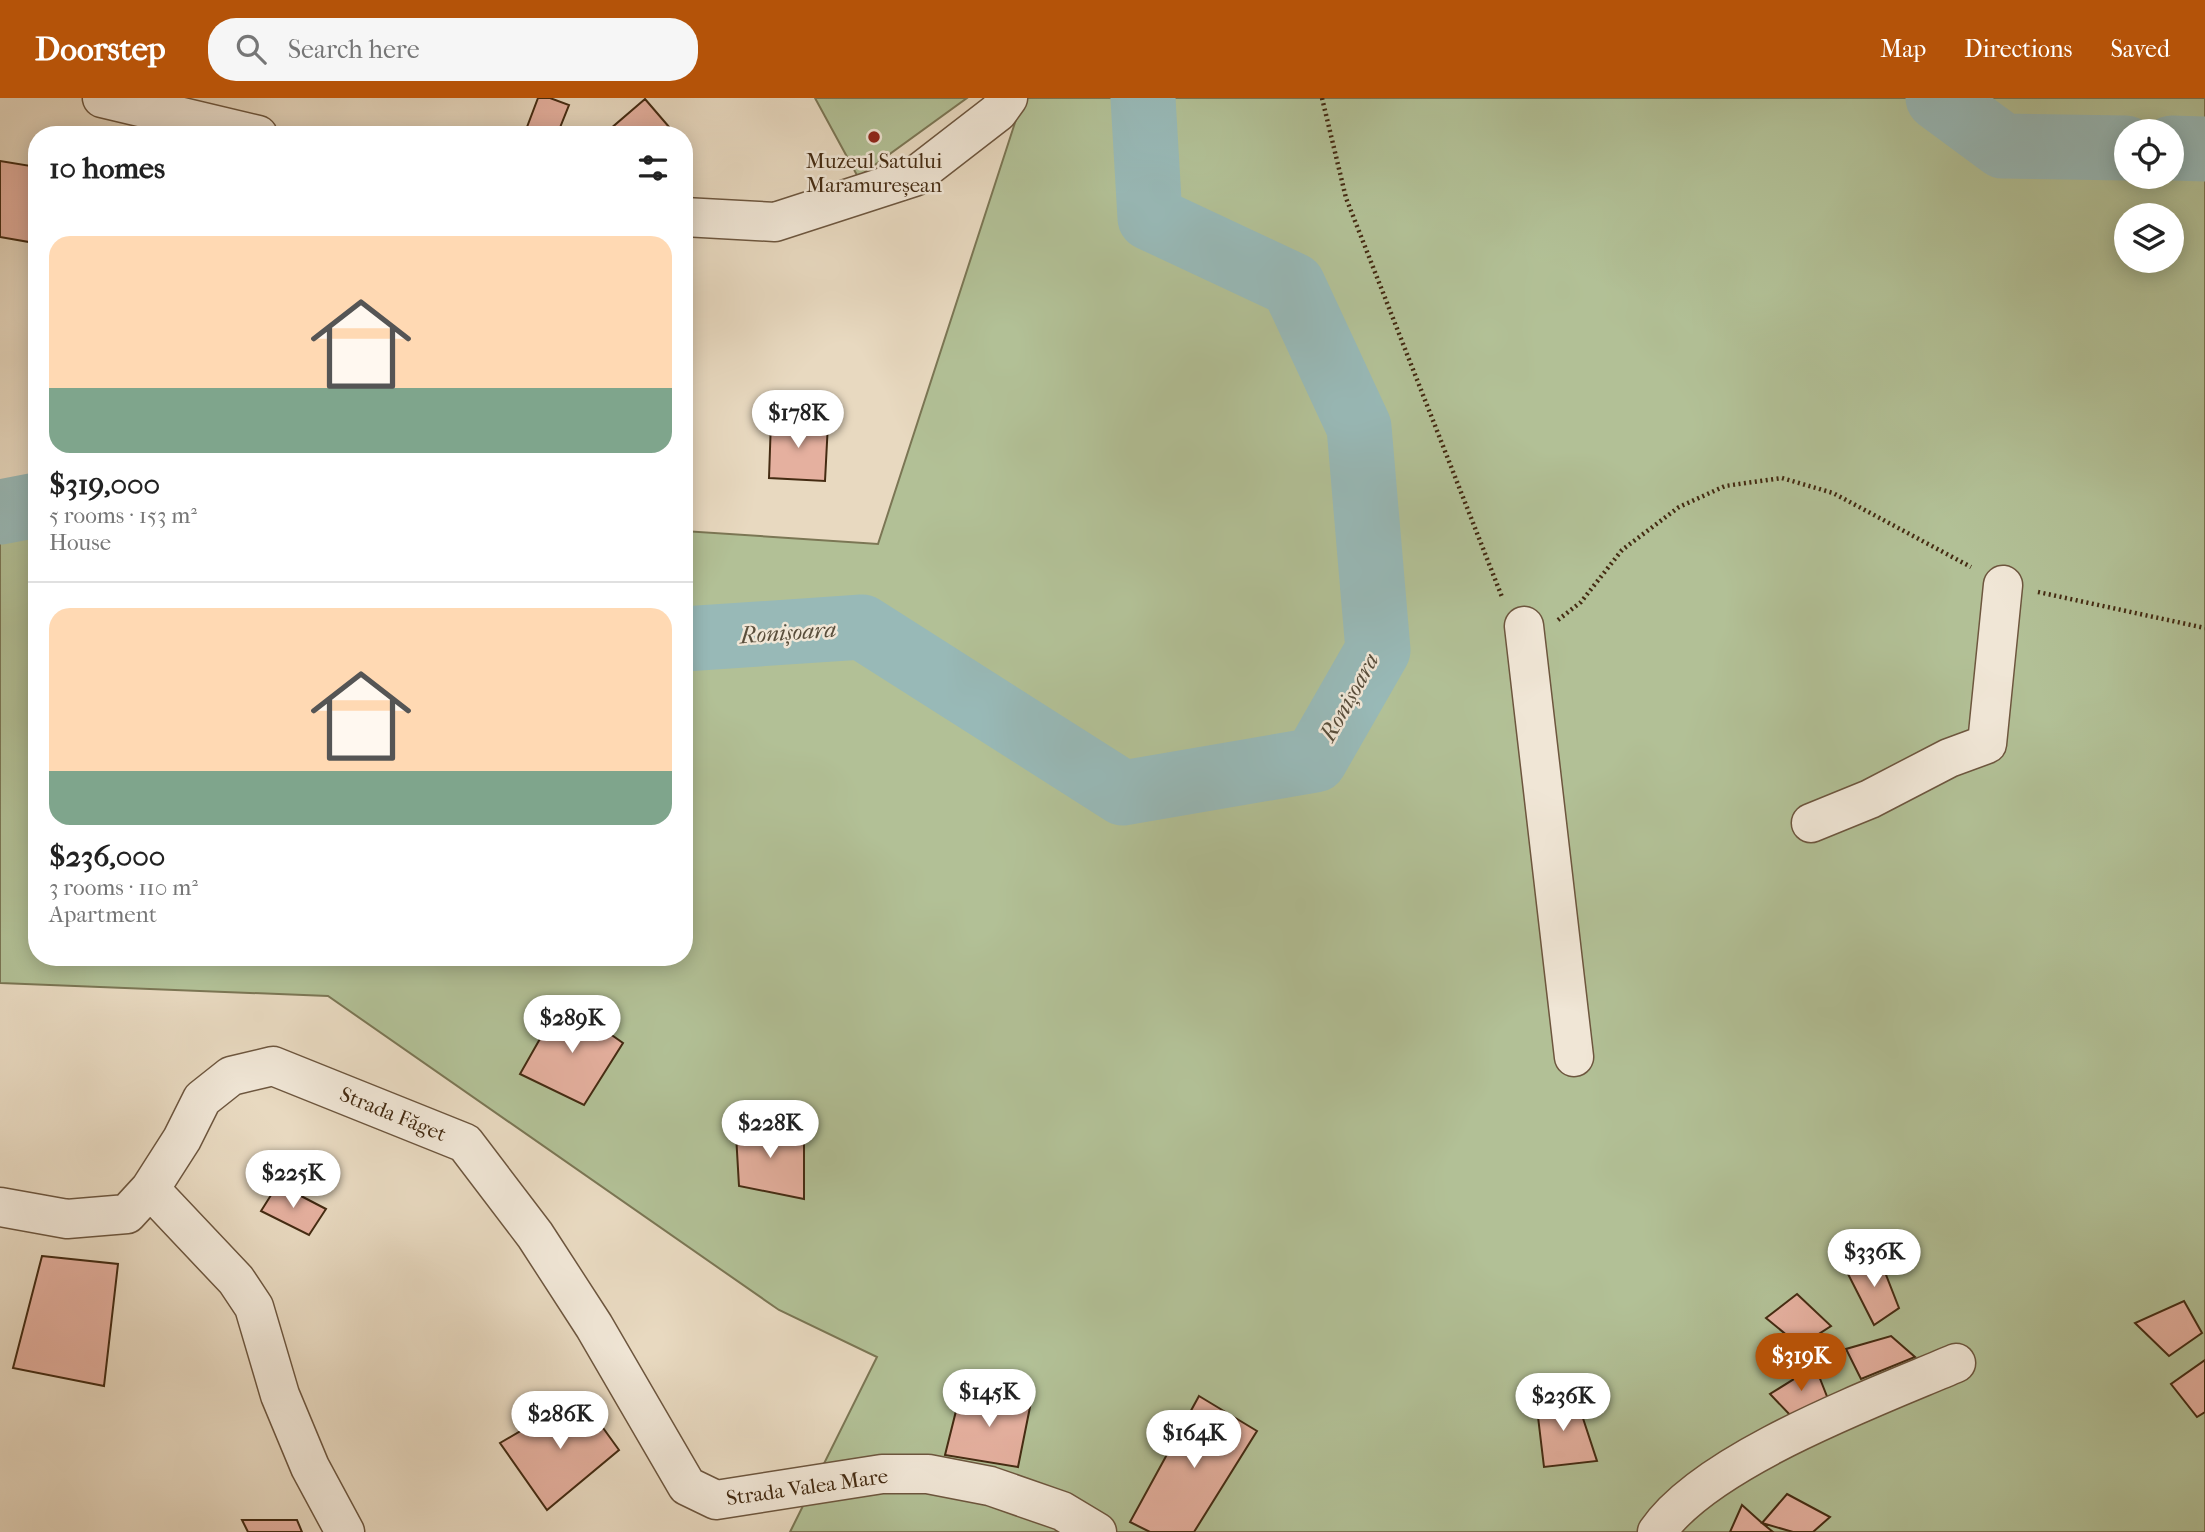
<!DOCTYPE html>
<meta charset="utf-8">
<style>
body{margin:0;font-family:"IM FELL French Canon",serif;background:#f6f6f6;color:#222;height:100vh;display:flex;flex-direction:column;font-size:26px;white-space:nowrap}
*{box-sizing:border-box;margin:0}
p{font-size:23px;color:#767676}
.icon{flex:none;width:38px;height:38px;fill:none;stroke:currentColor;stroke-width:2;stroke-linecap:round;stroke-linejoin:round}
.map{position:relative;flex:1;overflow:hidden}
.drawer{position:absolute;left:28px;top:28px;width:665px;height:840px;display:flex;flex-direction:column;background:#fff;border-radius:28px;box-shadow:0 4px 18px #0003}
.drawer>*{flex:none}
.controls{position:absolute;left:2114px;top:21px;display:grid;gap:14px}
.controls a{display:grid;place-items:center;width:70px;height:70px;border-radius:50%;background:#fff;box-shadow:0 4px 18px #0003;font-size:35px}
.price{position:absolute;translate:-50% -60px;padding:0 16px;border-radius:24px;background:#fff;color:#222;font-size:23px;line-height:46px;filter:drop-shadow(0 2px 4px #0008)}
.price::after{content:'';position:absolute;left:50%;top:42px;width:21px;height:16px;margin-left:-10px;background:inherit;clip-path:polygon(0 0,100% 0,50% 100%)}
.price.on{background:#b45309;color:#fff}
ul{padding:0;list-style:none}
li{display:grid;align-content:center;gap:14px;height:371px;padding:0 21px}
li+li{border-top:2px solid #e0e0e0}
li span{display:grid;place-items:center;height:217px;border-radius:21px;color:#555}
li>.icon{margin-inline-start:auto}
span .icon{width:126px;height:126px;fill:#fffc;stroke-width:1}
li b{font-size:30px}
h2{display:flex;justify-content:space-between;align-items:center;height:84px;padding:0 21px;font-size:30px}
header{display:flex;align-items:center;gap:42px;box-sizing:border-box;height:98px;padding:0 35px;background:#b45309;color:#fff}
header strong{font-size:33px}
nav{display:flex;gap:38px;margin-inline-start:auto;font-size:24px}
.search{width:490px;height:63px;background:#f6f6f6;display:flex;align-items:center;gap:18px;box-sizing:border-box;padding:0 24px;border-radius:28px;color:#767676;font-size:26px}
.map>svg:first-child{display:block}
.green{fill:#b2c096;stroke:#7b7654;stroke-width:2;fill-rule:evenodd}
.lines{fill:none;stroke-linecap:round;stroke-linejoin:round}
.river{stroke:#98b9b7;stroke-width:65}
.building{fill:#e5b09f;stroke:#442b12;stroke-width:2}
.minor-casing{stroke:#6d563e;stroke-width:41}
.path{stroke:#442b12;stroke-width:4.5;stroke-dasharray:2 3.5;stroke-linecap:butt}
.minor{stroke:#f0e6d6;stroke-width:38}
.poi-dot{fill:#8f2418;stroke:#f0e6d6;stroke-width:2.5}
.labels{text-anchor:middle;stroke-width:5;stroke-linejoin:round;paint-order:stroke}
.poi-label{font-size:21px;fill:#442b12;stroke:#f0e6d6}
.street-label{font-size:21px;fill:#442b12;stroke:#f0e6d6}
.water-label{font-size:23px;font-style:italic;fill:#594e3b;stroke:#f0e6d6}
</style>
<header>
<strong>Doorstep</strong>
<div class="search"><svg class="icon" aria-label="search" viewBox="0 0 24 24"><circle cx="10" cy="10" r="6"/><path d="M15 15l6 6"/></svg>Search here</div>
<nav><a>Map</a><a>Directions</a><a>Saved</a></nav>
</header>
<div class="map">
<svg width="2205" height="1434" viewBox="0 0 2205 1434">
<rect width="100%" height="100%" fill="#e8d9c0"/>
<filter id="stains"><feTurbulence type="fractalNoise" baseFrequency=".00286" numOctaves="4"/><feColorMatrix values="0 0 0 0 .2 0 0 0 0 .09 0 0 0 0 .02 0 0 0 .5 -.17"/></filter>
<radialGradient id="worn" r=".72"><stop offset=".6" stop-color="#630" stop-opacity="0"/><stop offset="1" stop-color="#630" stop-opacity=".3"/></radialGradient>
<path class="green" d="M815 0H967L858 79Z
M1023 0H2205V1434H790L877 1259 779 1212 328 898 0 885V386L37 388V859H684V433L878 446ZM2126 33H2172V79H2126ZM2126 117H2172V163H2126Z"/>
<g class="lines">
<path class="river" d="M1938 0 2003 48 2126 50
M2172 50 2205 51
M0 414 37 407
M684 541 862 529 1123 695 1315 662 1378 552 1359 329 1293 187 1150 120 1143 0"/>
</g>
<path class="building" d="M538 0H550L569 7 557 37H524Z
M645 1 676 37H613L609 32Z
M0 63 37 69V99L29 144 0 139Z
M771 322 828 325 825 383 769 380Z
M562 902 623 945 584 1007 520 976Z
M735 1019 804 1041V1101L739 1088Z
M278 1086 326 1111 309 1137 261 1113Z
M42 1158 118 1166 104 1288 13 1270Z
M1879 1159 1899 1210 1874 1227 1846 1172Z
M1797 1196 1831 1228 1800 1248 1766 1220Z
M2184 1203 2202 1235 2169 1258 2135 1225Z
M1891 1238 1915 1259 1861 1281 1846 1251Z
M2205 1262V1314L2197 1319 2171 1286Z
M1815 1268 1828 1301 1792 1319 1770 1296Z
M961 1293 1031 1304 1018 1369 945 1357Z
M580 1298 619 1352 547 1412 500 1345Z
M1199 1298 1257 1333 1194 1434H1150L1130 1424Z
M1576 1299 1597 1363 1544 1369 1536 1302Z
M1787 1396 1830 1419 1813 1434H1793L1762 1425Z
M1742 1407 1762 1425 1773 1434H1730Z
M242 1422H297L302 1434H248Z"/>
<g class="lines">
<defs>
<path id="minor" d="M102 0 258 37
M684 119 775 124 914 79 998 14 1008 0
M1524 528 1574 959
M1811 725 1870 701 1949 660 1987 646 2003 487
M150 1091 236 1182 254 1209 280 1297 310 1369 345 1434
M0 1109 67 1121 127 1116 150 1091 182 1041 202 1001 231 978 273 968 465 1045 535 1137 594 1228 687 1388 716 1402 882 1376H928L990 1388 1062 1413 1097 1434
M1657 1434C1706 1362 1874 1300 1956 1265"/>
</defs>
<use href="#minor" class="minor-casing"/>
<path class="path" d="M1322 0 1346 100 1502 499
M2038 494 2205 530
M1558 522 1581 504 1622 452 1679 409 1725 388 1782 380 1833 395 1971 469"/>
<use href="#minor" class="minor"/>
</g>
<circle class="poi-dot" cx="874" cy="39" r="7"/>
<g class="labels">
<g class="poi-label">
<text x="874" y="70">Muzeul Satului<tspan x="874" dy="24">Maramureșean</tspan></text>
</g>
<g class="street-label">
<text transform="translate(393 1016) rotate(22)" y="7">Strada Făget</text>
<text transform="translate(807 1389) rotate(-8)" y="7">Strada Valea Mare</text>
</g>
<g class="water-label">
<text transform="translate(788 534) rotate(-4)" y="8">Ronișoara</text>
<text transform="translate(1349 599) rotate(-61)" y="8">Ronișoara</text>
</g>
</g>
<rect width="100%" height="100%" filter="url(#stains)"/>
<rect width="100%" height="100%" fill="url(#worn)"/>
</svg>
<div class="controls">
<a><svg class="icon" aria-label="locate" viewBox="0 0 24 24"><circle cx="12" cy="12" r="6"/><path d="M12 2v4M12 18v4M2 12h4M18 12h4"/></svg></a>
<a><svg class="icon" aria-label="layers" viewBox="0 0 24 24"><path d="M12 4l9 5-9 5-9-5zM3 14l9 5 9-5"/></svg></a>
</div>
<b class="price" style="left:798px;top:352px">$178K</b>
<b class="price" style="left:572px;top:957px">$289K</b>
<b class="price" style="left:770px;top:1062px">$228K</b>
<b class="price" style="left:293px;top:1112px">$225K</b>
<b class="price" style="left:1874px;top:1191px">$336K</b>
<b class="price on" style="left:1801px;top:1295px">$319K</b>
<b class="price" style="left:989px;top:1331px">$145K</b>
<b class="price" style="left:1563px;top:1335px">$236K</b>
<b class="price" style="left:560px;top:1353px">$286K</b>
<b class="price" style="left:1194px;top:1372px">$164K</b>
<section class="drawer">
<h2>10 homes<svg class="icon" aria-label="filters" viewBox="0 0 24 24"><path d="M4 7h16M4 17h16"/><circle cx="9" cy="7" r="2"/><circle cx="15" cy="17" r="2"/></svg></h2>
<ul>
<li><span style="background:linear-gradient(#ffd9b3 70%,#7fa58c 0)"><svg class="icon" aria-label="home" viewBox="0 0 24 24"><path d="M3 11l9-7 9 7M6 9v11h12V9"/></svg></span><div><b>$319,000</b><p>5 rooms · 153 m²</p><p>House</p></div></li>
<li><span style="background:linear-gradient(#ffd9b3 75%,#7fa58c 0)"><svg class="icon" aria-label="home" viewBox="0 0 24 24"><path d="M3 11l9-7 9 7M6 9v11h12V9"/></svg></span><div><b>$236,000</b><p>3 rooms · 110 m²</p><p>Apartment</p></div></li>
</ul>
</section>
</div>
